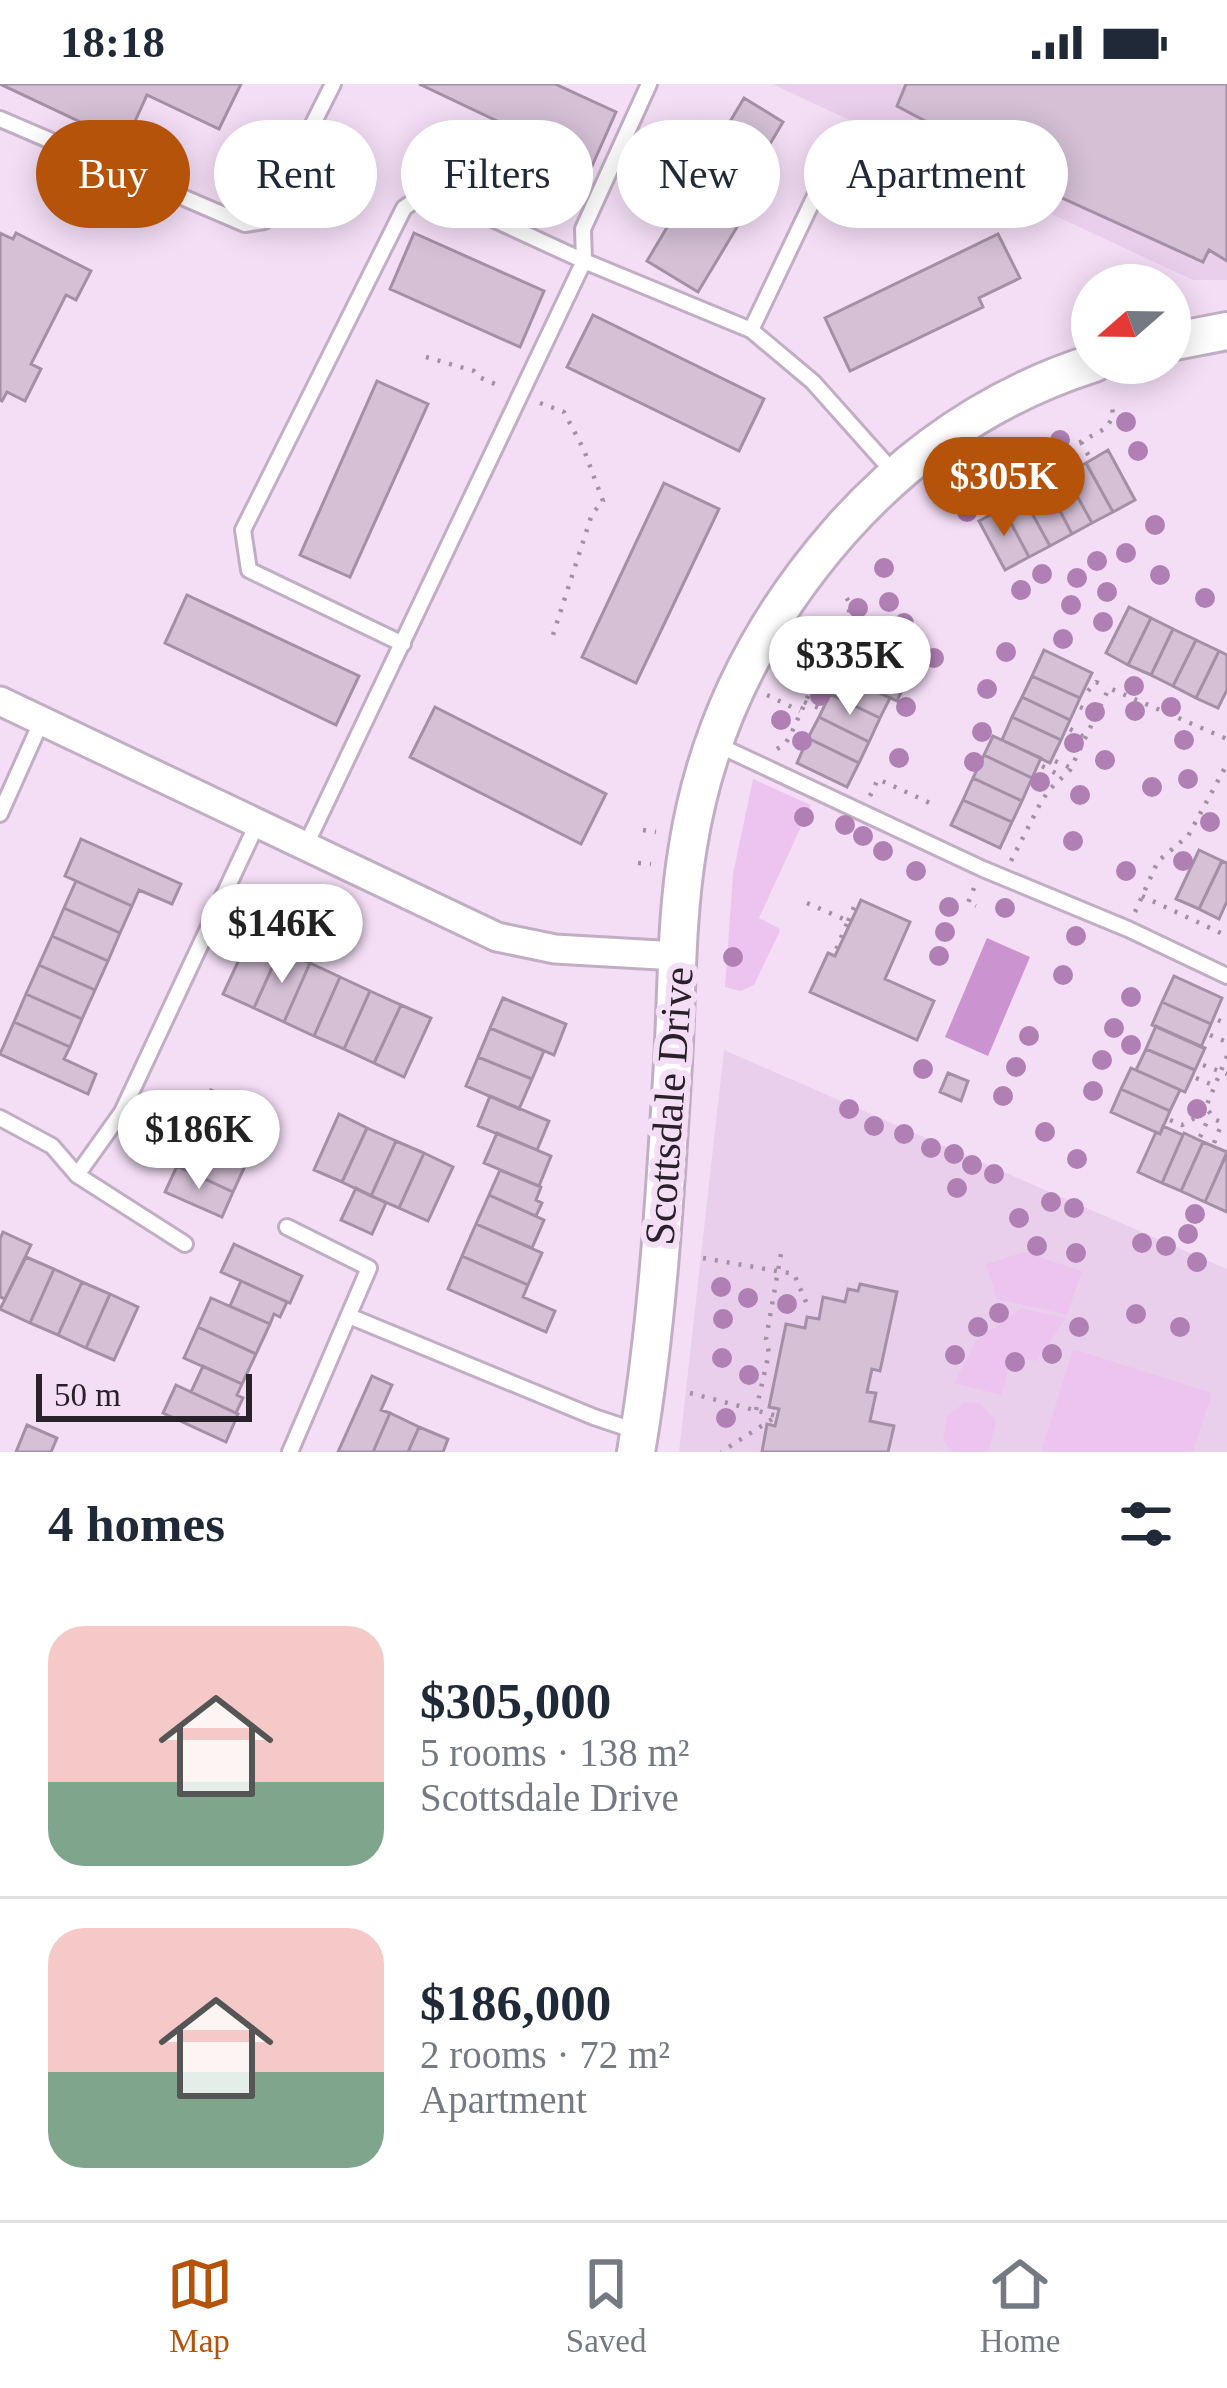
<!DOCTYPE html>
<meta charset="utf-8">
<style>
body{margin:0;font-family:Georgia,serif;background:#f6f6f7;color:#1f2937;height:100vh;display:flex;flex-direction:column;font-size:45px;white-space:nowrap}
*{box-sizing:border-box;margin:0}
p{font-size:39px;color:#747a83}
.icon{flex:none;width:66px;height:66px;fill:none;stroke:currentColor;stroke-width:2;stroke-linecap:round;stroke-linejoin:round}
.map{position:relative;height:1368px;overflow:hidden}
.side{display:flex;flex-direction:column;background:#fff;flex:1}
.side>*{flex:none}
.guide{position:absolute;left:36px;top:36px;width:1155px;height:108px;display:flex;gap:24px}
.needle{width:78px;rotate:250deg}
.buttons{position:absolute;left:1071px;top:180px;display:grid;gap:24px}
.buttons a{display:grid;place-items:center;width:120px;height:120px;border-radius:50%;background:#fff;box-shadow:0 6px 30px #0003;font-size:60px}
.scale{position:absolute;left:36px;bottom:30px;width:216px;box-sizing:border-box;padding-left:12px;border:6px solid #29212a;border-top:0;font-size:33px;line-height:42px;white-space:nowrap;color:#29212a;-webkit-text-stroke:9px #f4def6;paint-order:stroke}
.price{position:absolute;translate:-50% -102px;padding:0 27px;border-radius:42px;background:#fff;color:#222;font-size:39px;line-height:78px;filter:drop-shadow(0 3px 6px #0008)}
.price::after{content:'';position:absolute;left:50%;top:72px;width:36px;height:27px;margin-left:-18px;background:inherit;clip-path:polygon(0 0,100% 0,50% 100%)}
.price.selected{background:#b45309;color:#fff}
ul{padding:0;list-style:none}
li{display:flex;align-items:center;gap:36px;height:300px;padding:0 48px}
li+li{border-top:3px solid #e0e1e3}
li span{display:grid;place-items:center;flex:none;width:336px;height:240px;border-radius:36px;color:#555}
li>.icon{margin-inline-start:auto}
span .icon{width:144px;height:144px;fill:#fffc;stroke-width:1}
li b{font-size:51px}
h2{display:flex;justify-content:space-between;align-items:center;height:144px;padding:0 48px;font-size:51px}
.pill{padding:0 42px;border-radius:54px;background:#fff;box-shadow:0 6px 30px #0003;font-size:42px;line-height:108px}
.pill.selected{background:#b45309;color:#fff}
.status{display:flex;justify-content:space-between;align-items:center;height:84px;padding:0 60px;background:#fff;direction:ltr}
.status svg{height:33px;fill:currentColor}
.dock{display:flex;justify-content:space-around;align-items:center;height:168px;border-top:3px solid #e0e1e3;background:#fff;font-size:33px;color:#747a83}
.dock a{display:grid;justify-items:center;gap:6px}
.dock .selected{color:#b45309}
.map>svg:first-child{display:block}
.built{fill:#eacfec}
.green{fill:#edc4f0}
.water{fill:#cc93d1}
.building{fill:#d5c0d6;stroke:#a490a6;stroke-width:3}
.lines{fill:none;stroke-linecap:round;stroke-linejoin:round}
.service-casing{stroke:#c2aec4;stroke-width:20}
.minor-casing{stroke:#c2aec4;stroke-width:33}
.tertiary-casing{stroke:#c2aec4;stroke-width:42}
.path{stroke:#a191a3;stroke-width:4.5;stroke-dasharray:3 9;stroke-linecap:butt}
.service{stroke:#fff;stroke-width:14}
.minor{stroke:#fff;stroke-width:27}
.tertiary{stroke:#fff;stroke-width:36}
.tree{fill:#b080b5}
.labels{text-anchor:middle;stroke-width:12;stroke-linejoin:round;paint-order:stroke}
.street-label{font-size:42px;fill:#29212a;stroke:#f4def6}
</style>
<div class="status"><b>18:18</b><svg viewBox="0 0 49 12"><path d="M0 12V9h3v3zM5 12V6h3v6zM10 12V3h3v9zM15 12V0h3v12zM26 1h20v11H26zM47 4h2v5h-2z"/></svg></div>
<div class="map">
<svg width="1227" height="1368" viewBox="0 0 1227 1368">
<rect width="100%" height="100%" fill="#f4def6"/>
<path class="built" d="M772 0H1227V196H1193Z
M724 966 1227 1185V1368H679Z"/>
<path class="green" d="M753 695 811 721 759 834 780 845 779 849 754 901 741 907 725 903 733 790Z
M1024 1168 1082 1187 1067 1231 997 1215 986 1180Z
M1021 1224 1066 1234 1037 1277 1012 1273 1001 1311 954 1299 976 1257Z
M1073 1265 1212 1309 1193 1368H1041Z
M965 1318 980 1319 996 1338 988 1368H953L943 1356 947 1332Z"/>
<path class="water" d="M987 854 1030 873 988 972 945 953Z"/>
<path class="building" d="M0 0H241L219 45 147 11 125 59Z
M419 0H555L616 28 592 82Z
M906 0H1227V177L1209 166 1203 178 919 49 927 38 897 22Z
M744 14 783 38 761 75 773 83 698 208 647 177Z
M0 149 13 155 16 149 91 187 76 216 66 211 31 280 41 285 25 317 7 308 2 317 0 316Z
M414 149 544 207 520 263 390 205Z
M998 150 1020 194 979 214 983 223 850 287 825 234Z
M593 231 764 315 739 367 567 283Z
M377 297 428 320 350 493 300 471Z
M1108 366 1135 416 1113 428 1086 379Z
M1086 379 1113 428 1092 439 1065 390Z
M1065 390 1092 439 1072 450 1046 400Z
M664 399 719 425 636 599 582 573Z
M1046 400 1072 450 1050 462 1023 413Z
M1023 413 1050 462 1029 473 1003 424Z
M1003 424 1029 473 1005 486 979 437Z
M187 511 359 592 336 641 165 559Z
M1129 523 1151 534 1128 581 1106 569Z
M1151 534 1173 545 1151 591 1128 581Z
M1173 545 1196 556 1173 602 1151 591Z
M871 548 919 570 907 596 859 573Z
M1196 556 1219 567 1196 614 1173 602Z
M1044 566 1092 589 1080 614 1032 592Z
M1219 567 1227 571V606L1218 624 1196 614Z
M859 573 907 596 897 617 849 594Z
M839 590 890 614 880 634 830 610Z
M1032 592 1080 614 1070 636 1022 613Z
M830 610 880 634 869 658 819 633Z
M1022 613 1070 636 1061 656 1012 633Z
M435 623 606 710 581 760 410 673Z
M819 633 869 658 859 679 808 654Z
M1012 633 1061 656 1050 679 1002 656Z
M993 652 1041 674 1032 694 984 671Z
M808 654 859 679 847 703 797 679Z
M984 671 1032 694 1022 717 973 694Z
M973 694 1022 717 1012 738 963 716Z
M963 716 1012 738 1000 764 951 741Z
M81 755 181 800 172 820 139 806 132 822 65 792Z
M1199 766 1222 777 1199 825 1176 815Z
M1222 777 1227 779V817L1219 835 1199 825Z
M76 797 132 822 120 849 64 824Z
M861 816 910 838 885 895 934 917 917 956 810 908 828 869 835 872Z
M64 824 120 849 108 877 52 852Z
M52 852 108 877 95 906 39 881Z
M250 852 280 866 254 924 223 910Z
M280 866 310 879 284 938 254 924Z
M310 879 340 893 314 952 284 938Z
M39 881 95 906 82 935 26 910Z
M1174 892 1222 914 1211 940 1162 918Z
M340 893 370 907 344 965 314 952Z
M370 907 401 921 374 979 344 965Z
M26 910 82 935 70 963 14 938Z
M503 914 566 940 554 971 490 944Z
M1162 918 1211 940 1201 963 1152 941Z
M401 921 431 934 404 993 374 979Z
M14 938 70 963 64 975 96 990 88 1010 0 970Z
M1156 942 1205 964 1195 986 1146 965Z
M490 944 544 967 532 995 478 973Z
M1146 965 1195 986 1185 1008 1136 986Z
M478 973 532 995 519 1025 466 1002Z
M1131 984 1180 1006 1170 1027 1121 1005Z
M948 989 968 997 961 1017 940 1008Z
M1121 1005 1170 1027 1160 1050 1111 1028Z
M211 1006 268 1032 256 1057 199 1031Z
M490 1012 549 1037 537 1066 478 1042Z
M339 1030 367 1044 342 1098 314 1086Z
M199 1031 256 1057 245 1082 188 1057Z
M1163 1042 1183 1051 1162 1099 1138 1088 1156 1048 1160 1050Z
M367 1044 396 1057 371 1112 342 1098Z
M497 1049 551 1072 539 1102 484 1079Z
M1184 1049 1203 1058 1181 1107 1162 1099Z
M188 1057 245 1082 233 1108 177 1082Z
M396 1057 424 1069 399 1124 371 1112Z
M1203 1058 1227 1068 1205 1118 1181 1107Z
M424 1069 453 1083 428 1137 399 1124Z
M1227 1069V1128L1205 1118Z
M177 1082 233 1108 222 1133 165 1108Z
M500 1086 541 1103 536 1116 542 1119 536 1132 489 1111Z
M356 1104 386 1119 372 1150 341 1136Z
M489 1111 544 1136 532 1164 476 1140Z
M476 1140 542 1169 528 1201 462 1172Z
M3 1148 31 1161 5 1215 0 1213V1155Z
M234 1160 302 1192 290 1219 221 1188Z
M462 1172 528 1201 523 1213 555 1227 546 1248 448 1205Z
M26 1173 54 1185 30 1239 0 1225Z
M54 1185 82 1198 58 1251 30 1239Z
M241 1197 287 1218 280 1233 274 1230 270 1240 230 1222Z
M82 1198 110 1210 86 1264 58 1251Z
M860 1200 897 1208 880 1287 872 1285 867 1308 876 1309 870 1337 894 1342 888 1368H762L767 1340 775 1342 779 1325 769 1323 786 1240 805 1244 807 1233 819 1235 823 1213 845 1218 848 1205 858 1207Z
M110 1210 138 1223 114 1276 86 1264Z
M211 1214 270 1240 256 1270 198 1243Z
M198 1243 256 1270 242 1300 184 1274Z
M203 1282 242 1300 237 1311 243 1314 236 1329 191 1308Z
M372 1292 392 1301 381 1326 390 1329 373 1368H338Z
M176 1301 238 1330 226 1358 163 1329Z
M390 1329 419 1343 408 1368H373Z
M27 1341 57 1354 51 1368H16Z
M419 1343 448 1355 443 1368H408Z"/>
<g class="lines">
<defs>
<path id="service" d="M0 35 245 140 264 137 333 0
M751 246 825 91 921 131
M403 560 249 486 243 446 404 124 430 106 584 177 751 246 813 298 895 390
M718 661 983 785 1128 845 1227 892
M0 730 42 636
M305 763 584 177 583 145 649 0
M0 1034 52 1062 77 1091 185 1160
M77 1091 122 1028 257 740
M287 1143 369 1184 290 1368
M349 1232 594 1333 639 1348"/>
<path id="minor" d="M0 617 497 853 555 865 677 872"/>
<path id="tertiary" d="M1170 258 1227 247
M636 1368C658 1240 665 1108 673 979 677 907 676 833 688 762 707 643 761 537 840 447 909 369 993 311 1094 279"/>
</defs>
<use href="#service" class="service-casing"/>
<use href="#minor" class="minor-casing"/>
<use href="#tertiary" class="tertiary-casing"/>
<path class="path" d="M426 273 474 287 479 293 502 303
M540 319 564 328 584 366 603 417 592 430 552 554
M1081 358 1090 374
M1061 369 1069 384
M1045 377 1053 392
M1015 394 1024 409
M1006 398 1015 414
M951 405 968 414 987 409 1106 344 1113 333 1112 321
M987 409 995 425
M839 553 862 562
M823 579 849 590
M818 589 835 596
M1088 607 1096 598 1107 603
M767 611 800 627
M804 618 819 624
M1080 623 1097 630
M1070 645 1086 654
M777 665 785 660 790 652 820 586 849 530V518L845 511
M1055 677 1071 684
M1042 682 1063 693
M870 712 878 695 932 720
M643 746 656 748
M1011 777 1041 718 1050 705 1070 686 1109 604 1227 655
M638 779 651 780
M974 804 968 819 976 822
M1142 812 1227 852
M807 819 848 837 835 868
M1135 828 1158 777 1188 752 1227 680
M848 837 856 818
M1218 936 1227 940
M1210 951 1227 958
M1227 972 1206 1023 1214 1035 1227 1041
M1203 981 1227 990
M1196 994 1213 1001
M1170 1036 1182 1041 1208 1027
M1200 1053 1210 1031
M1214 1059 1222 1039
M703 1174 794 1190 809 1225
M690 1309 777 1332 721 1368
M756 1326 769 1269 766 1255 782 1164"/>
<use href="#service" class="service"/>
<use href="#minor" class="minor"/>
<use href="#tertiary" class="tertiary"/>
</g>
<g class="tree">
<circle cx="1126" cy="338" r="10"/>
<circle cx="1060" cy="356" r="10"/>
<circle cx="1138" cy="367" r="10"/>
<circle cx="1033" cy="369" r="10"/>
<circle cx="1037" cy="391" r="10"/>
<circle cx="967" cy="428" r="10"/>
<circle cx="1155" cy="441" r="10"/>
<circle cx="1126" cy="469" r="10"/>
<circle cx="1097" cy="477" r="10"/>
<circle cx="884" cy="484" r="10"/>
<circle cx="1042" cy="490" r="10"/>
<circle cx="1160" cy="491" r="10"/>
<circle cx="1077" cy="494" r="10"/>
<circle cx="1021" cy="506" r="10"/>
<circle cx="1107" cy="508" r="10"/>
<circle cx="1205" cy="514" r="10"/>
<circle cx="889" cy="518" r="10"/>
<circle cx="1071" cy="521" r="10"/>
<circle cx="858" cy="524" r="10"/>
<circle cx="1103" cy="538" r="10"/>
<circle cx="904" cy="539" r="10"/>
<circle cx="851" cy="544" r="10"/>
<circle cx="1063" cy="555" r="10"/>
<circle cx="816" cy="565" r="10"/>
<circle cx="1006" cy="568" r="10"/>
<circle cx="934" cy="574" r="10"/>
<circle cx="806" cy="591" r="10"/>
<circle cx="1134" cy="602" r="10"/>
<circle cx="987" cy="605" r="10"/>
<circle cx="820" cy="612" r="10"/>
<circle cx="906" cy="623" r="10"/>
<circle cx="1171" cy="623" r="10"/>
<circle cx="1135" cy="627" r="10"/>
<circle cx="1095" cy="628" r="10"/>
<circle cx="781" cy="636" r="10"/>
<circle cx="982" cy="648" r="10"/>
<circle cx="1184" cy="656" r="10"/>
<circle cx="802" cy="657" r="10"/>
<circle cx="1074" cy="659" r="10"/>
<circle cx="899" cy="674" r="10"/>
<circle cx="1105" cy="676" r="10"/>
<circle cx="974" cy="678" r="10"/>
<circle cx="1188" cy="695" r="10"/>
<circle cx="1040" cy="698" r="10"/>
<circle cx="1152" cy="703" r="10"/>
<circle cx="1080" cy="711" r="10"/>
<circle cx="804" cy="733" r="10"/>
<circle cx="1210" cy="738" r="10"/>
<circle cx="845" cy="741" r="10"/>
<circle cx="863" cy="752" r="10"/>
<circle cx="1073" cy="757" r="10"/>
<circle cx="883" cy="767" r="10"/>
<circle cx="1183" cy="777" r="10"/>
<circle cx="916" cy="787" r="10"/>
<circle cx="1126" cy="787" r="10"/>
<circle cx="949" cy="823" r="10"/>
<circle cx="1005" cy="824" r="10"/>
<circle cx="945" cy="848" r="10"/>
<circle cx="1076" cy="852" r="10"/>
<circle cx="939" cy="872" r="10"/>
<circle cx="733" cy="873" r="10"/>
<circle cx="1063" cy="891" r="10"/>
<circle cx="1131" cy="913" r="10"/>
<circle cx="1114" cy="944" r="10"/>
<circle cx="1029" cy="952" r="10"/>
<circle cx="1131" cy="961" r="10"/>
<circle cx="1102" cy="976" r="10"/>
<circle cx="1016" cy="983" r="10"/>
<circle cx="923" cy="985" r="10"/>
<circle cx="1093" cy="1007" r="10"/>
<circle cx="1003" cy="1012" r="10"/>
<circle cx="849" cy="1025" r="10"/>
<circle cx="1197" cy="1025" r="10"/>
<circle cx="874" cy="1042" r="10"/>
<circle cx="1045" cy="1048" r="10"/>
<circle cx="904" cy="1050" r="10"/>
<circle cx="931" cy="1064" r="10"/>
<circle cx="954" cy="1070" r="10"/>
<circle cx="1077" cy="1075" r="10"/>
<circle cx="972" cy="1081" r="10"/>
<circle cx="994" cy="1090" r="10"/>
<circle cx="957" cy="1104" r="10"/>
<circle cx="1051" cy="1118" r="10"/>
<circle cx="1074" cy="1124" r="10"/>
<circle cx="1195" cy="1130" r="10"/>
<circle cx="1019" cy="1134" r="10"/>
<circle cx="1188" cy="1150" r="10"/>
<circle cx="1142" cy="1159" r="10"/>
<circle cx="1037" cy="1162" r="10"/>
<circle cx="1166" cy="1162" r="10"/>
<circle cx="1076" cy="1169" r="10"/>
<circle cx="1197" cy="1178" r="10"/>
<circle cx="721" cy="1203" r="10"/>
<circle cx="748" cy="1214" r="10"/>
<circle cx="787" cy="1220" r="10"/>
<circle cx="999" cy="1229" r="10"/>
<circle cx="1136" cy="1230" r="10"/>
<circle cx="723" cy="1235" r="10"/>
<circle cx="978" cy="1243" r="10"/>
<circle cx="1079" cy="1243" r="10"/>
<circle cx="1180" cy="1243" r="10"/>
<circle cx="1052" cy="1270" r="10"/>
<circle cx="955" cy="1271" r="10"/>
<circle cx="722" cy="1274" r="10"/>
<circle cx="1015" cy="1278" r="10"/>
<circle cx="749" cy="1291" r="10"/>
<circle cx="726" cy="1334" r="10"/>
</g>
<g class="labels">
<g class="street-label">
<text transform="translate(668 1022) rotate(-86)" y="15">Scottsdale Drive</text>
</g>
</g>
</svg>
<div class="buttons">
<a><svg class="needle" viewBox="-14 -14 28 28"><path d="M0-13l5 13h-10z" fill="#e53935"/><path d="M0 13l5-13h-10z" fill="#747a83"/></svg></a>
</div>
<div class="scale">50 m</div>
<b class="price selected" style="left:1004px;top:455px">$305K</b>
<b class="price" style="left:850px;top:634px">$335K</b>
<b class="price" style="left:282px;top:902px">$146K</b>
<b class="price" style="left:199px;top:1108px">$186K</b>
<div class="guide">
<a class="pill selected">Buy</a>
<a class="pill">Rent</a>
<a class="pill">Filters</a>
<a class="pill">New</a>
<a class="pill">Apartment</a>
</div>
</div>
<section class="side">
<h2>4 homes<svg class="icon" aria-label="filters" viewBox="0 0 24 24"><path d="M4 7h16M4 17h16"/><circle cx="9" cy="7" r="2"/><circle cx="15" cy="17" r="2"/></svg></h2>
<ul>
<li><span style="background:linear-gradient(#f6c9c9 65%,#7fa58c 0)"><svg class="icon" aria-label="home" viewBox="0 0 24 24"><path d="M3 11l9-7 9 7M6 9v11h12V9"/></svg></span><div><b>$305,000</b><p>5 rooms · 138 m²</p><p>Scottsdale Drive</p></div></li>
<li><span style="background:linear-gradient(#f6c9c9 60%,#7fa58c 0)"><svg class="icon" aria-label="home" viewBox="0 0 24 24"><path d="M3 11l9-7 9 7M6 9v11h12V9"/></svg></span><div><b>$186,000</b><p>2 rooms · 72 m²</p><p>Apartment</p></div></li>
</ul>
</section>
<nav class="dock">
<a class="selected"><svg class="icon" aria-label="map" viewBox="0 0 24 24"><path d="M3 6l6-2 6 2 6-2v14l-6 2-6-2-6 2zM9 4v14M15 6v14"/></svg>Map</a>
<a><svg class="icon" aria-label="saved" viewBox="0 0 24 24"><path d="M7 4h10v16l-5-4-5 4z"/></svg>Saved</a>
<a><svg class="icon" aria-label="home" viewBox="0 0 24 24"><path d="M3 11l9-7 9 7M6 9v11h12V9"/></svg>Home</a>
</nav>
